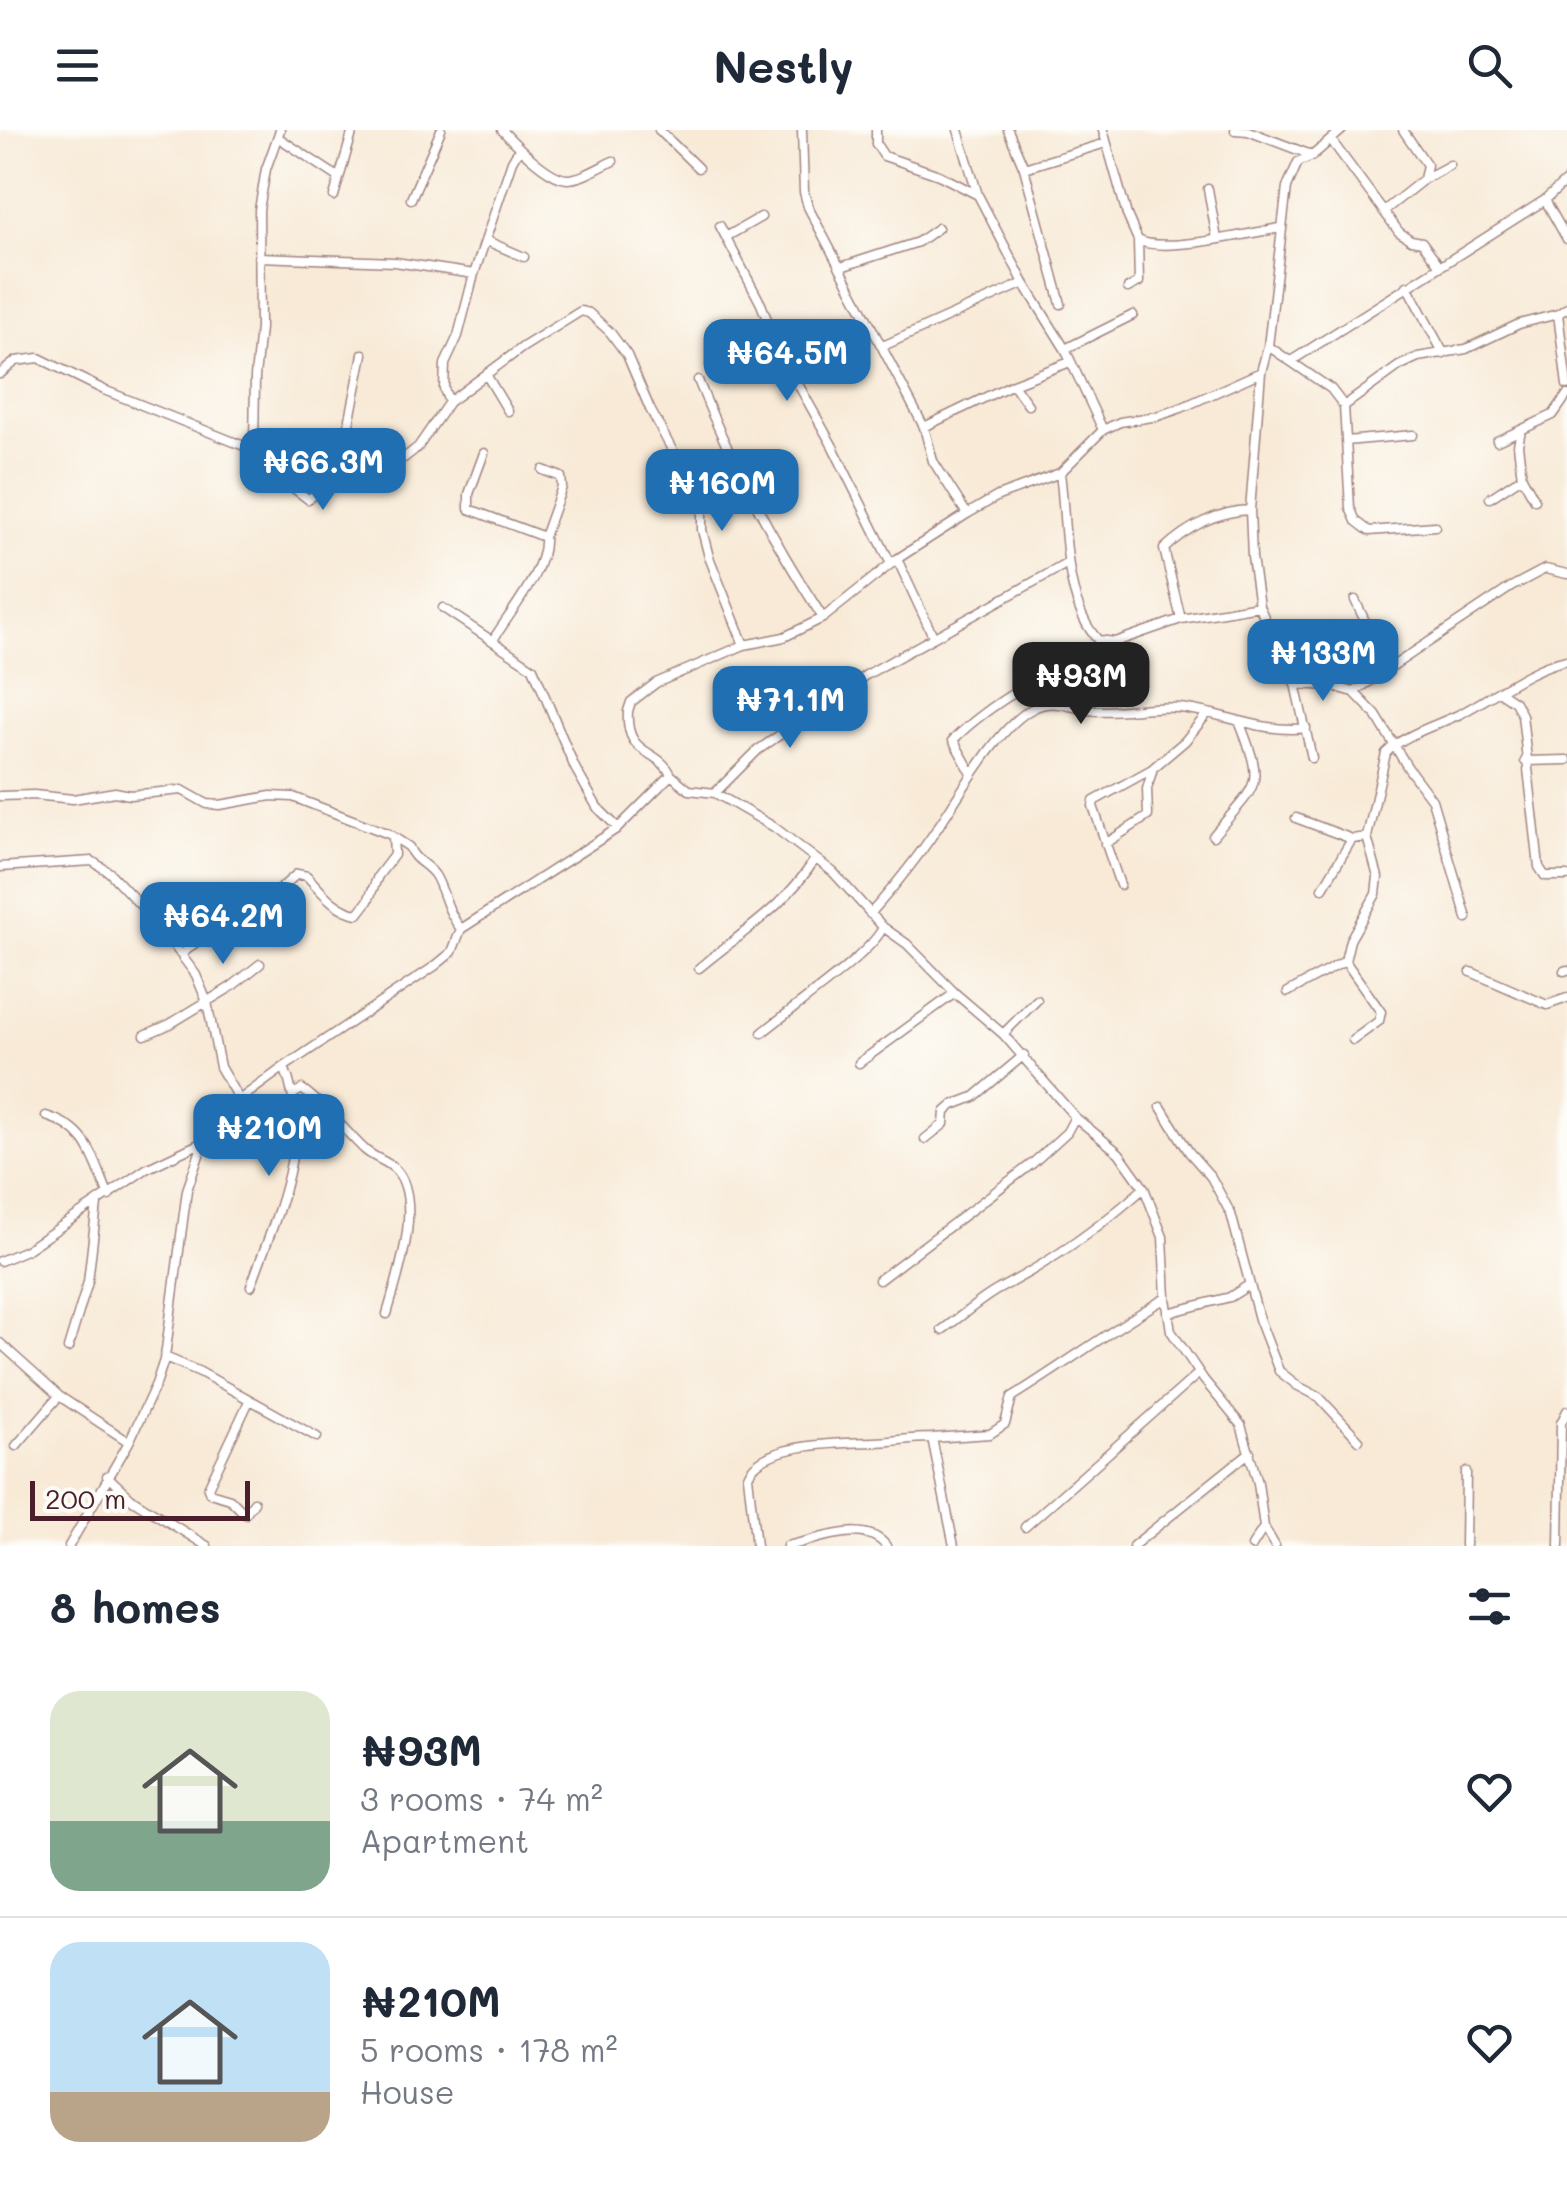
<!DOCTYPE html>
<meta charset="utf-8">
<style>
body{margin:0;font-family:Mali,sans-serif;background:#f6f6f7;color:#1f2937;height:100vh;display:flex;flex-direction:column;font-size:38px;white-space:nowrap}
*{box-sizing:border-box;margin:0}
p{font-size:32px;color:#747a83}
.icon{flex:none;width:55px;height:55px;fill:none;stroke:currentColor;stroke-width:2;stroke-linecap:round;stroke-linejoin:round}
.map{position:relative;height:1416px;overflow:hidden}
.panel{display:flex;flex-direction:column;background:#fff;flex:1}
.panel>*{flex:none}
.scale{position:absolute;left:30px;bottom:25px;width:220px;box-sizing:border-box;padding-left:10px;border:5px solid #4a1f2b;border-top:0;font-size:28px;line-height:35px;white-space:nowrap;color:#4a1f2b;-webkit-text-stroke:8px #fdfcf7;paint-order:stroke}
.price{position:absolute;translate:-50% -85px;padding:0 22px;border-radius:20px;background:#1f6fb2;color:#fff;font-size:32px;line-height:65px;filter:drop-shadow(0 2px 5px #0008)}
.price::after{content:'';position:absolute;left:50%;top:60px;width:30px;height:22px;margin-left:-15px;background:inherit;clip-path:polygon(0 0,100% 0,50% 100%)}
.price.selected{background:#222;color:#fff}
ul{padding:0;list-style:none}
li{display:flex;align-items:center;gap:30px;height:250px;padding:0 50px}
li+li{border-top:2px solid #e0e1e3}
li span{display:grid;place-items:center;flex:none;width:280px;height:200px;border-radius:30px;color:#555}
li>.icon{margin-inline-start:auto}
span .icon{width:120px;height:120px;fill:#fffc;stroke-width:1}
li b{font-size:42px}
h2{display:flex;justify-content:space-between;align-items:center;height:120px;padding:0 50px;font-size:42px}
header{display:flex;justify-content:space-between;align-items:center;height:130px;padding:0 50px;background:#fff;font-size:45px;font-weight:800}
.map>svg:first-child{display:block}
.lines{fill:none;stroke-linecap:round;stroke-linejoin:round}
.street-casing{stroke:#a18481;stroke-width:11}
.street{stroke:#fff;stroke-width:8}
</style>
<header><svg class="icon" aria-label="menu" viewBox="0 0 24 24"><path d="M4 6h16M4 12h16M4 18h16"/></svg>Nestly<svg class="icon" aria-label="search" viewBox="0 0 24 24"><circle cx="10" cy="10" r="6"/><path d="M15 15l6 6"/></svg></header>
<div class="map">
<svg width="1567" height="1416" viewBox="0 0 1567 1416">
<rect width="100%" height="100%" fill="#fdfcf7"/>
<filter id="ink" filterUnits="userSpaceOnUse"><feTurbulence type="fractalNoise" baseFrequency=".01" numOctaves="2"/><feDisplacementMap in="SourceGraphic" scale="20" xChannelSelector="R" yChannelSelector="G"/><feConvolveMatrix kernelMatrix="1 2 1 2 8 2 1 2 1" color-interpolation-filters="sRGB"/></filter>
<filter id="wash" filterUnits="userSpaceOnUse"><feTurbulence type="fractalNoise" baseFrequency=".0048" numOctaves="4" result="noise"/><feDisplacementMap in="SourceGraphic" scale="40" xChannelSelector="R" yChannelSelector="G"/><feGaussianBlur stdDeviation="2.25" result="paint"/><feColorMatrix in="noise" values="0 0 0 0 0 0 0 0 0 0 0 0 0 0 0 0 0 1.4 0 .05"/><feComposite in="paint" operator="in"/></filter>
<g filter="url(#wash)">
<rect width="100%" height="100%" fill="#f8ead7"/>
</g>
<g filter="url(#ink)">
<g class="lines">
<defs>
<path id="street" d="M502 0C515 14 548 48 567 49 582 49 600 37 613 31
M659 0 698 38
M802 0 804 62 808 77 924 297 933 331 967 384
M876 0V14L884 26 939 45 978 65
M958 0 978 65 1024 153 1065 219 1103 300
M1008 0 1024 38 1061 174
M1103 0 1127 85 1138 110 1139 152 1128 158
M1235 0 1248 1 1311 25
M279 8 338 47
M1331 10 1399 102 1411 110 1422 112 1439 135
M1024 38 1106 13
M1424 49 1450 35
M1567 50 1545 70 1567 109
M1208 59 1217 109
M334 66 353 0
M411 69 441 0
M1385 80 1424 49 1427 35 1403 0
M720 96 761 174 779 220 832 315 891 434
M726 107 761 87
M1138 110C1162 124 1251 103 1280 98
M487 111 524 127
M259 127 395 132 474 144
M841 137 918 112 938 98
M1407 156 1444 224
M1567 178 1558 184 1567 255
M883 216 1024 153
M1268 216 1331 259 1344 276 1350 378 1356 391 1369 401 1435 396
M1065 219 1133 185
M1291 231 1545 70
M0 244 16 231 39 228 104 260 254 320 255 247 260 198 259 80 266 39 280 0
M487 246 508 281
M698 250C731 334 774 412 823 488
M449 272 444 259 445 234 458 206 474 144 512 31 519 19
M1028 275 1013 254 1070 232
M1344 276 1399 236 1418 227 1466 219 1519 194 1558 184
M924 297 1013 254
M346 309 363 224
M1346 311 1413 305
M1497 311 1553 285 1567 265
M254 320 276 345 308 369C331 357 337 332 346 309L369 313 404 328 418 317 449 272 523 217 581 181 589 183 610 202 627 225 650 279 685 344 702 382V400L709 427 744 515
M484 323 469 364V379L544 407C547 440 510 482 493 510
M543 340 561 347 562 357 544 407
M1060 343C1067 393 1062 471 1098 510L1115 512 1181 489 1259 476
M1522 347 1535 370
M1490 368 1522 347 1518 315 1521 300
M897 429 933 506
M1355 470 1389 542
M443 478 533 538 575 638 597 677 618 698
M1181 489 1164 419C1187 397 1218 381 1250 380
M1295 554 1332 556 1354 562 1376 585 1408 638 1432 670 1467 788
M1354 562 1511 457 1545 439 1567 444
M1500 562 1515 572 1522 585 1539 737 1545 746H1567
M1312 628 1295 554 1259 476 1252 427 1250 380 1261 242 1268 216 1287 57 1298 32 1312 26 1342 0
M1525 631 1567 630
M971 642 953 610C989 574 1054 536 1102 519L1098 510
M671 645 689 660 715 663 774 697 833 742 883 797 907 814 955 863 1003 904 1075 987 1119 1023 1144 1058 1163 1107 1166 1168 1171 1201 1204 1250 1241 1295 1258 1353 1264 1397 1252 1416
M715 663 758 620 866 545 1066 434
M0 666 34 665 73 669 115 662 130 665 182 660 207 674 220 675 271 666 293 667 389 704 409 717C414 732 429 734 436 747 446 766 447 782 461 799L618 698 671 645C658 617 625 628 628 581L631 572 656 553 744 515 784 507 823 488 897 429 967 384 998 366 1060 343 1103 300 1120 292 1158 286 1181 278 1261 242
M1296 688 1352 709
M1213 706C1258 652 1266 659 1239 591
M1105 714 1148 686 1147 659 1153 638 1185 611 1207 584
M0 737 92 731 109 742 158 794 196 845 207 872 220 937 239 970
M1120 755 1093 676 1094 671 1152 639
M1323 758 1352 709 1367 707
M870 784C894 757 916 730 936 700 959 667 999 593 1036 577 1053 569 1071 577 1088 580 1119 584 1149 575 1179 578 1223 582 1262 604 1306 598
M182 824 209 801 273 765 297 744 307 746C321 761 336 781 358 784L368 771 378 746 394 725 393 707
M1345 831 1381 882 1379 891 1353 910
M699 838C741 803 786 776 815 729
M1564 841 1567 840
M1471 842 1547 875 1567 868
M1288 862 1345 831 1350 810 1376 764 1378 747 1367 707 1386 623C1404 604 1438 595 1462 583 1496 565 1529 538 1567 530
M762 903C789 880 872 824 883 797
M1003 904 1037 870
M145 905 170 894 231 857 260 834
M859 933 955 863
M295 963 302 959C326 976 343 999 364 1019 373 1028 388 1031 396 1040 424 1071 397 1149 387 1184
M1161 977 1189 1022 1211 1047 1231 1084 1259 1189 1279 1241 1298 1256 1319 1267 1359 1310
M46 986C89 999 93 1028 109 1066
M925 1009 944 994 945 982 953 975 974 967 1024 925
M0 1131 26 1120 146 1039 203 1012
M879 1150 1033 1033 1067 1002 1075 987
M251 1156C275 1088 314 1008 284 937
M1168 1183 1230 1167 1249 1155
M942 1200C961 1187 979 1170 999 1159 1052 1131 1099 1098 1144 1058
M0 1213 59 1266 129 1312
M68 1218 88 1152 97 1074
M165 1227 200 1242 317 1307
M249 1271 208 1358 210 1363 230 1369 245 1384 254 1372
M932 1308 990 1304 1005 1294 1012 1267C1064 1235 1113 1198 1166 1168
M16 1316 59 1266
M107 1346 133 1370 207 1416
M1025 1397 1199 1243
M1264 1397 1275 1416
M69 1416 129 1312 156 1254 165 1227 187 1060 208 999 239 970 284 937 435 836 452 822 461 799
M756 1416 748 1346C761 1312 844 1313 875 1312 894 1311 912 1308 932 1308L954 1416
M787 1416C815 1411 865 1388 886 1416
M1133 1416 1250 1322
M1465 1416 1466 1342
M1559 1416 1561 1293 1567 1281"/>
</defs>
<use href="#street" class="street-casing"/>
<use href="#street" class="street"/>
</g>
</g>
</svg>
<div class="scale">200 m</div>
<b class="price" style="left:787px;top:274px">₦64.5M</b>
<b class="price" style="left:323px;top:383px">₦66.3M</b>
<b class="price" style="left:722px;top:404px">₦160M</b>
<b class="price" style="left:1323px;top:574px">₦133M</b>
<b class="price selected" style="left:1081px;top:597px">₦93M</b>
<b class="price" style="left:790px;top:621px">₦71.1M</b>
<b class="price" style="left:223px;top:837px">₦64.2M</b>
<b class="price" style="left:269px;top:1049px">₦210M</b>
</div>
<section class="panel">
<h2>8 homes<svg class="icon" aria-label="filters" viewBox="0 0 24 24"><path d="M4 7h16M4 17h16"/><circle cx="9" cy="7" r="2"/><circle cx="15" cy="17" r="2"/></svg></h2>
<ul>
<li><span style="background:linear-gradient(#dfe7d0 65%,#7fa58c 0)"><svg class="icon" aria-label="home" viewBox="0 0 24 24"><path d="M3 11l9-7 9 7M6 9v11h12V9"/></svg></span><div><b>₦93M</b><p>3 rooms · 74 m²</p><p>Apartment</p></div><svg class="icon" aria-label="heart" viewBox="0 0 24 24"><path d="M12 20l-8-8c-3-5 5-10 8-4 3-6 11-1 8 4z"/></svg></li>
<li><span style="background:linear-gradient(#bfe0f5 75%,#b9a48a 0)"><svg class="icon" aria-label="home" viewBox="0 0 24 24"><path d="M3 11l9-7 9 7M6 9v11h12V9"/></svg></span><div><b>₦210M</b><p>5 rooms · 178 m²</p><p>House</p></div><svg class="icon" aria-label="heart" viewBox="0 0 24 24"><path d="M12 20l-8-8c-3-5 5-10 8-4 3-6 11-1 8 4z"/></svg></li>
</ul>
</section>
